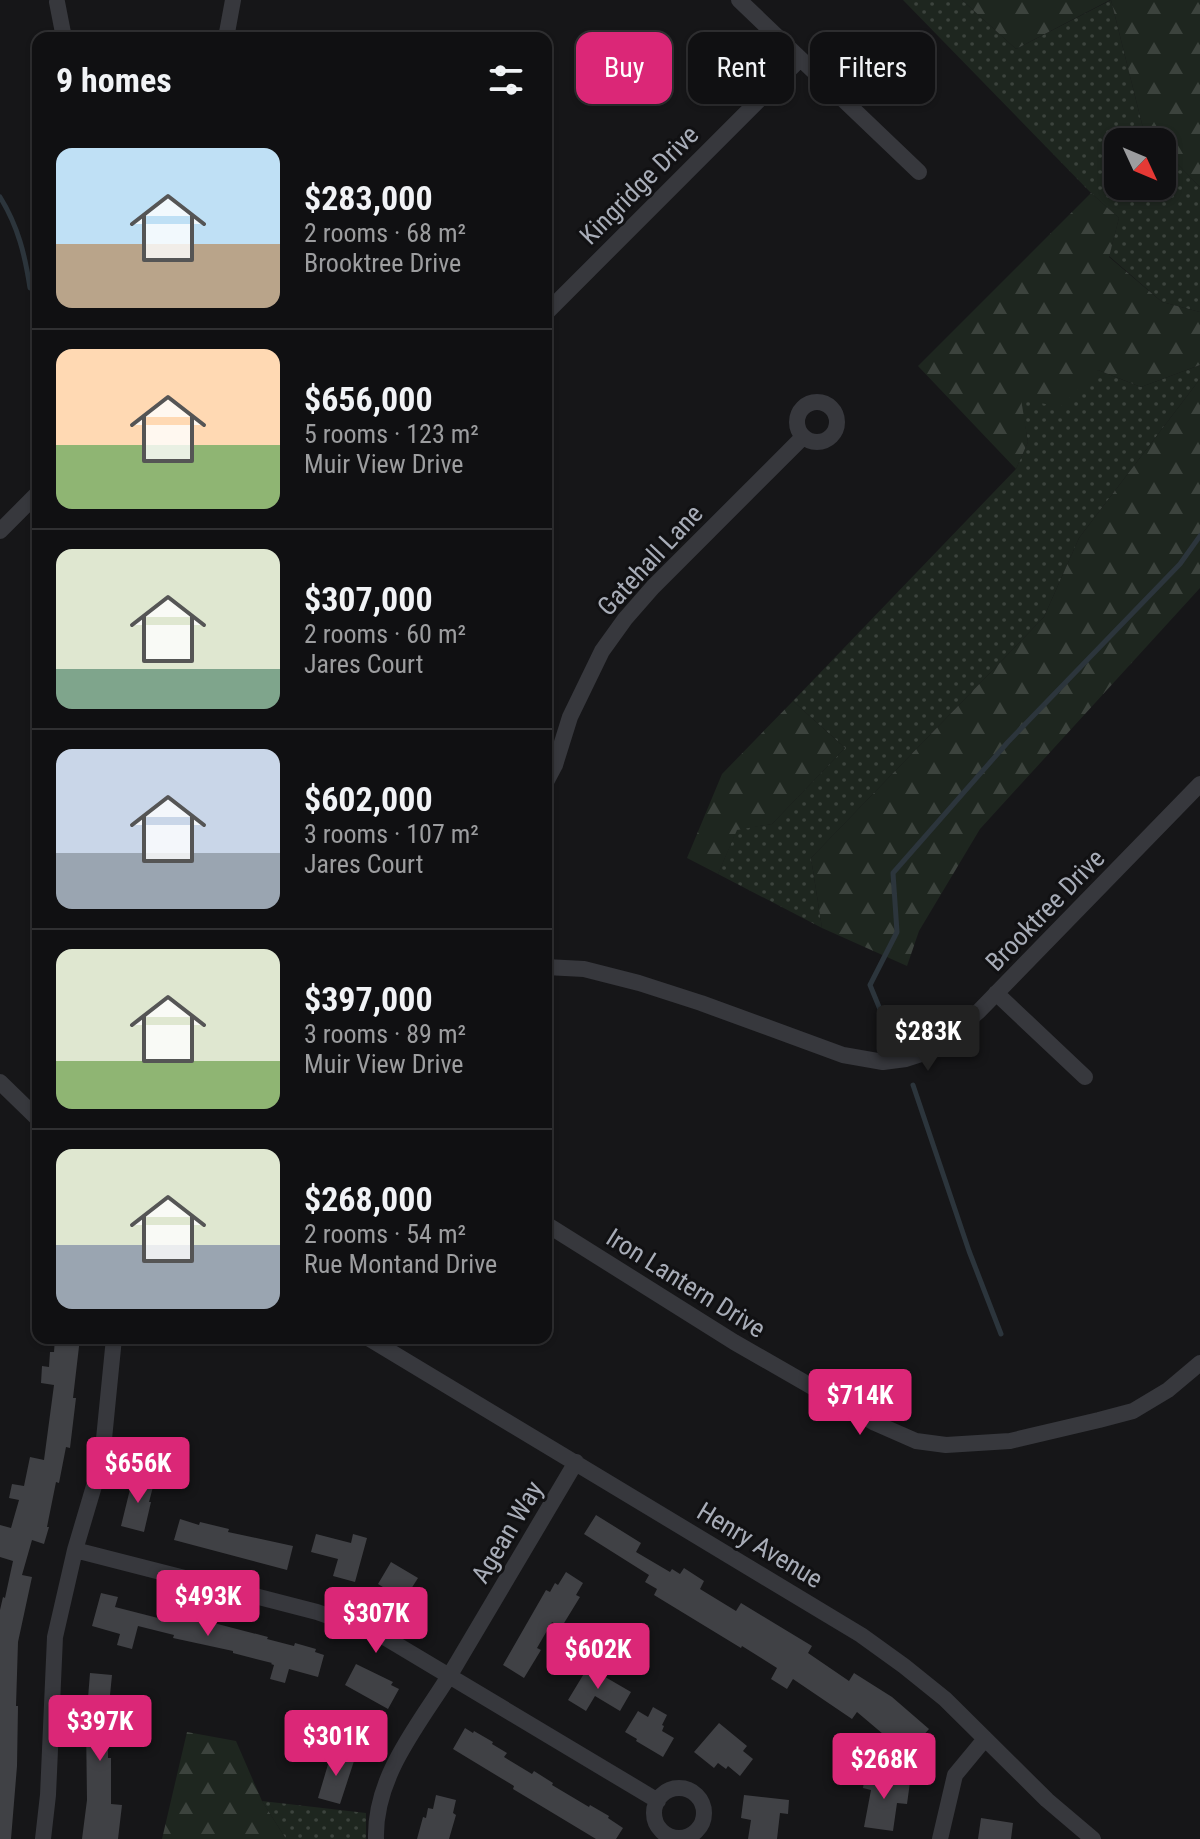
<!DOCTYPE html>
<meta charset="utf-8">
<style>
body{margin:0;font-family:"Roboto Condensed",sans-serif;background:#1e1e20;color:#f1f3f6;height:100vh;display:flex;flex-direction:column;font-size:30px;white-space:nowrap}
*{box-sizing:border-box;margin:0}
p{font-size:26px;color:#9c9d9f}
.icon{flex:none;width:44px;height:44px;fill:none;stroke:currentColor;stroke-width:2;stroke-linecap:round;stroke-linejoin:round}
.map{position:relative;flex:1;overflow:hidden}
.side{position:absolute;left:32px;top:32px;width:520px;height:1312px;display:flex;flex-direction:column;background:#101012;border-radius:16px;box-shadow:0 2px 6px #0004,0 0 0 2px #303032}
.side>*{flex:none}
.guide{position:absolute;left:576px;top:32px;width:504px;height:72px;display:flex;gap:16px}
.needle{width:52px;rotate:134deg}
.buttons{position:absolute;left:1104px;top:128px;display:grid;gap:16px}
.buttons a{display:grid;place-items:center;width:72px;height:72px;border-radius:16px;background:#101012;box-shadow:0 2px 6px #0004,0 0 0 2px #303032;font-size:40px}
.price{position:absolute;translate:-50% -68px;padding:0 18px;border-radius:8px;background:#db2777;color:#fff;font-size:26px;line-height:52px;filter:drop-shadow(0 2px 4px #0008)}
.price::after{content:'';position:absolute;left:50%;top:48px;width:24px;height:18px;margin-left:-12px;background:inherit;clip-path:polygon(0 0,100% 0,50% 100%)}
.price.current{background:#222;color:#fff}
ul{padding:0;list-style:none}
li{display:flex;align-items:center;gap:24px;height:200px;padding:0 24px}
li+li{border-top:2px solid #303032}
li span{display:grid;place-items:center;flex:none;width:224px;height:160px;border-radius:16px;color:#555}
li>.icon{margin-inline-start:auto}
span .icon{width:96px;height:96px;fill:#fffc;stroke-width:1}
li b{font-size:34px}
h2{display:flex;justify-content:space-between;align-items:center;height:96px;padding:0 24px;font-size:34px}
.tag{padding:0 28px;border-radius:16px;background:#101012;box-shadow:0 2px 6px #0004,0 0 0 2px #303032;font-size:28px;line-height:72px}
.tag.current{background:#db2777;color:#fff}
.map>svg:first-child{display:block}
.grass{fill:url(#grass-dots)}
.forest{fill:url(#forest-firs)}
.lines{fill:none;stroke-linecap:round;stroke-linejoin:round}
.stream{stroke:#2c353c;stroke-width:5}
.building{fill:#404145}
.minor{stroke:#37383d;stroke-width:16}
.labels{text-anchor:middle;stroke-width:6;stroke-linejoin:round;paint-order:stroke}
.street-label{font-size:26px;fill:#a8adb8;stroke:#111113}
</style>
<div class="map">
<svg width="1200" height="1839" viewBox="0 0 1200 1839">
<defs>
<pattern id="grass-dots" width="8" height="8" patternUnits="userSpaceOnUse" patternTransform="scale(2)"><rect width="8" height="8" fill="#1e261f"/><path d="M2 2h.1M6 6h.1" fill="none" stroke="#3c433d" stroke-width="1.8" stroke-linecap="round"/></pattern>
<pattern id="forest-firs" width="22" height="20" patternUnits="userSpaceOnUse" patternTransform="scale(2)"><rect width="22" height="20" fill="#1e261f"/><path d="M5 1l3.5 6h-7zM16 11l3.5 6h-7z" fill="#3c433d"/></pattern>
</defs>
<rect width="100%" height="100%" fill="#161618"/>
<path class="grass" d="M903 0H962L1016 49 1111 0 1143 128 1156 142H1118V186H1162V148L1200 187V312L1162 302 1109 256 1119 218 1091 193Z
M1200 365V379L1079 538 1044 617 811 858 822 928 718 874 737 829 772 824 845 748 793 701 1016 469 1028 442 1020 399 1098 370 1141 387Z
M262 1801 366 1813V1839H286Z"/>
<path class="forest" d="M962 0H1110L1016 49Z
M1111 0H1200V187L1162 148V142H1156L1143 128Z
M1091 193 1119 218 1109 257 1162 302 1200 312V365L1141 387 1098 370 1060 407 1021 399 1028 442 1016 469 918 366Z
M1200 379V588L980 829 919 931 907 966 822 928 811 858 1044 617 1079 538Z
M793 701 845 748 772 824 737 830 718 874 687 858 722 774Z
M187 1732 236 1741 262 1801 286 1839H162Z"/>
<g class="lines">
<path class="stream" d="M0 197C18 226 25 255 30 288
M891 1036 870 985 897 932 893 873 1008 742 1180 564 1200 536
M913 1085 969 1251 1001 1334"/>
</g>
<path class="building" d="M55 1338H80L73 1398H76L70 1448 66 1447 59 1483 56 1482 47 1527H49L44 1544 32 1540 22 1575 32 1577 18 1642 16 1706H18L17 1766 11 1839H0V1610L3 1597 5 1598 13 1561 0 1557V1525L11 1528 19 1500 9 1498 12 1484 24 1486 30 1457 44 1460 54 1385 41 1383 42 1366 49 1367 50 1352H54Z
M133 1477 154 1483 149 1502H151L144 1532 121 1526Z
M596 1515 641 1543 636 1552 670 1572 672 1569 680 1574 684 1568 704 1581 700 1589 736 1611 741 1603 812 1646 808 1653 849 1681 854 1673 892 1697 929 1729 921 1738 924 1741 903 1765 889 1753 896 1745 857 1712 852 1719 793 1679 787 1689 771 1679 777 1668 742 1646 741 1648 654 1595 657 1589 645 1582 649 1575 584 1534Z
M180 1519 199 1525 200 1522 229 1529 228 1532 293 1546 287 1570 174 1540Z
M316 1534 351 1543 353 1534 367 1538 355 1582 333 1576 338 1559 311 1552Z
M391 1562 418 1578 404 1600 378 1584Z
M566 1572 583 1583 576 1595 580 1597 561 1628 552 1622 537 1648 541 1650 524 1678 503 1665 546 1590 550 1592 555 1583 558 1585Z
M101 1593 118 1597 115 1607 158 1618 160 1609 268 1637 267 1639 294 1646 295 1643 316 1649 315 1652 324 1655 318 1677 289 1669 285 1683 270 1679 274 1665 271 1664 272 1663 233 1653V1651L173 1638 174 1635 138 1626 132 1649 117 1645 120 1634 92 1626Z
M356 1664 393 1682 391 1685 399 1689 388 1709 345 1685Z
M588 1667 631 1692 620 1711 595 1696 586 1711 568 1700Z
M90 1673 112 1675 110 1695H114L111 1725H108V1758H111V1804L122 1805 118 1839H82L87 1800 86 1723Z
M653 1707 667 1715 662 1725 664 1726 662 1731 674 1738 663 1757 636 1741 637 1739 625 1732 638 1711 648 1717Z
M719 1723 747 1746 743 1751 753 1759 740 1776 728 1766 726 1769 718 1763 714 1768 694 1752Z
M465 1728 473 1733 474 1731 493 1742 492 1744 507 1753 504 1757 532 1774 534 1771 553 1783 552 1785 589 1807 590 1805 609 1816 608 1818 623 1828 616 1839H596L513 1789 514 1786 453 1749Z
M332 1751 355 1758 340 1804 318 1798Z
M865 1775 910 1782 907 1804 897 1803 893 1831 864 1827 871 1790 863 1788Z
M436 1795 456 1800 453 1813 456 1815 449 1839H417L423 1817 426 1818 428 1808 433 1809Z
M744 1795 789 1800 788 1814 780 1813 777 1839H748L751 1820 741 1818Z
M981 1818 1013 1823 1011 1839H978Z"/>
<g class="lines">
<path class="minor" d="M739 0 919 172
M57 2 64 38
M226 38 233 0
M546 313 800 59
M797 422a20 20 0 1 1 40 0a20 20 0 1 1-40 0Z
M0 531 38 493
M546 782 555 765 570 717 602 651 625 619 653 587 803 437
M546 967 584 969 639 983 701 1003 843 1055 883 1062 906 1059 934 1050 979 1011 1200 784
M996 993 1085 1077
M0 1082 38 1119
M546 1224 734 1342 875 1423 916 1441 946 1445 1010 1441 1099 1420 1133 1411 1168 1390 1200 1363
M368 1338 861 1635 904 1666 945 1699 1047 1800 1093 1839
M75 1550 317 1612 379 1634 658 1801
M654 1813a25 25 0 1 1 50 0a25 25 0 1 1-50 0Z
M43 1839 48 1795 55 1637 75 1550 102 1459 114 1338
M376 1839C374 1772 425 1718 457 1663 497 1596 537 1529 576 1462
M940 1839 955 1775 984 1740"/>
</g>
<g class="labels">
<g class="street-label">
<text transform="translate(639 185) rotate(-45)" y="9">Kingridge Drive</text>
<text transform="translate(650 560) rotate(-47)" y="9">Gatehall Lane</text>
<text transform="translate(1045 910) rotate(-46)" y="9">Brooktree Drive</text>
<text transform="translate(686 1283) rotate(32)" y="9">Iron Lantern Drive</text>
<text transform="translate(507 1532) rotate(-59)" y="9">Agean Way</text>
<text transform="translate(760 1545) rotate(31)" y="9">Henry Avenue</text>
</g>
</g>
</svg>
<div class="buttons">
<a><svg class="needle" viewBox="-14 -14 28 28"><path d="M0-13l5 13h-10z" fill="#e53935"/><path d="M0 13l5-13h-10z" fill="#9c9d9f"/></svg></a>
</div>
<b class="price current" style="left:928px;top:1073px">$283K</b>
<b class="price" style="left:860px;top:1437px">$714K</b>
<b class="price" style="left:138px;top:1505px">$656K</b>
<b class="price" style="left:208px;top:1638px">$493K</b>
<b class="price" style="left:376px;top:1655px">$307K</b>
<b class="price" style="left:598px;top:1691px">$602K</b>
<b class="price" style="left:100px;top:1763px">$397K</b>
<b class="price" style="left:336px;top:1778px">$301K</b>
<b class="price" style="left:884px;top:1801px">$268K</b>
<div class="guide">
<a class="tag current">Buy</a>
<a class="tag">Rent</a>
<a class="tag">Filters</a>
</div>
<section class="side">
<h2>9 homes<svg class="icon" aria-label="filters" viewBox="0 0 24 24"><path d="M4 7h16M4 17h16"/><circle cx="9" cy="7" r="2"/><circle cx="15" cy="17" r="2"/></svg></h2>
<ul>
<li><span style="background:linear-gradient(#bfe0f5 60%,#b9a48a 0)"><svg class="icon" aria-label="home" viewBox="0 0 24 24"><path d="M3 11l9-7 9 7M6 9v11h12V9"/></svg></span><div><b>$283,000</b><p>2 rooms · 68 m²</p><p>Brooktree Drive</p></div></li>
<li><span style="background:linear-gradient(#ffd9b3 60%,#8fb573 0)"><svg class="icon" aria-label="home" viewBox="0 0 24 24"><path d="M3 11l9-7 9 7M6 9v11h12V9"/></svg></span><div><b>$656,000</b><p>5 rooms · 123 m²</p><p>Muir View Drive</p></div></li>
<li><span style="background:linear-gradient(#dfe7d0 75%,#7fa58c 0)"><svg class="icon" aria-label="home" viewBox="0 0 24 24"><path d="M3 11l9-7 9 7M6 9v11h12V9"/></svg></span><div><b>$307,000</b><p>2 rooms · 60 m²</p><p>Jares Court</p></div></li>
<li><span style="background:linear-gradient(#c9d6e8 65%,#9aa5b1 0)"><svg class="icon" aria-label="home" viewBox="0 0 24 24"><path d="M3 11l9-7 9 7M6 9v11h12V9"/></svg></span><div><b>$602,000</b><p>3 rooms · 107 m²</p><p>Jares Court</p></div></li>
<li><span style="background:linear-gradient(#dfe7d0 70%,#8fb573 0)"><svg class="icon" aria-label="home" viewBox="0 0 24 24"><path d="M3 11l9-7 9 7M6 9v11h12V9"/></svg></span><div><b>$397,000</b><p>3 rooms · 89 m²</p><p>Muir View Drive</p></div></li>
<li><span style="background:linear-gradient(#dfe7d0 60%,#9aa5b1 0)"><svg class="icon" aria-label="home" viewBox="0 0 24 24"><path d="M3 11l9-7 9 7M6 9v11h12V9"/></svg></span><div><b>$268,000</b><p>2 rooms · 54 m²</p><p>Rue Montand Drive</p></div></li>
</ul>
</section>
</div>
